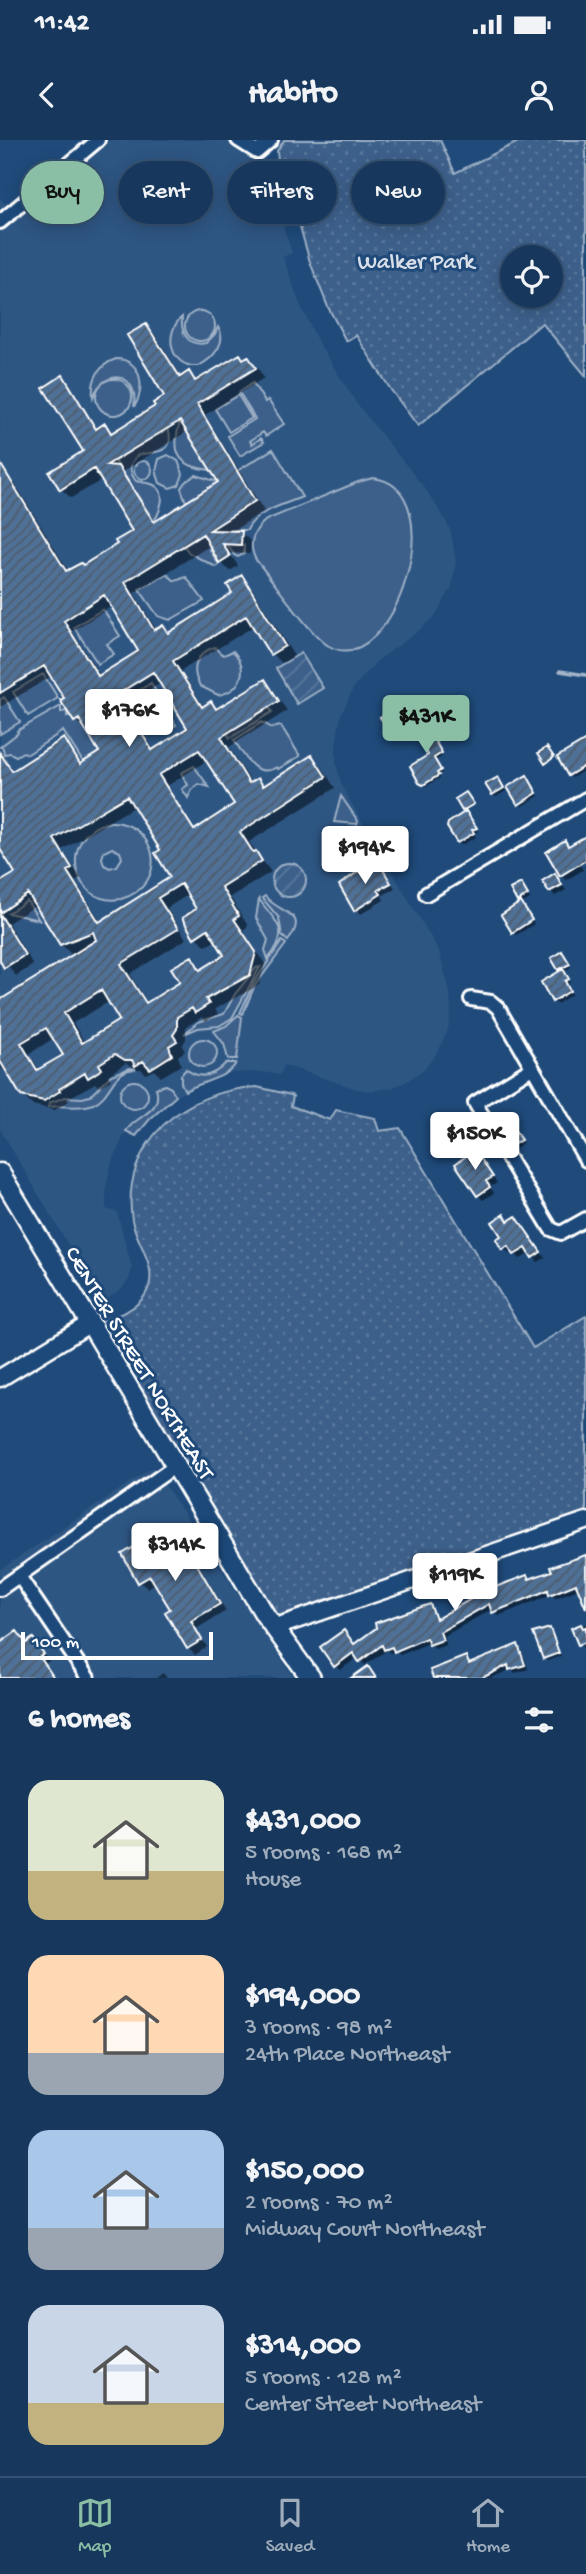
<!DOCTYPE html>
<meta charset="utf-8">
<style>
body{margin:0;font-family:"Gochi Hand",sans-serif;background:#203f62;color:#f1f3f6;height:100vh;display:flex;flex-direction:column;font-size:26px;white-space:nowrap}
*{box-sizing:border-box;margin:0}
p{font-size:23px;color:#9eacbb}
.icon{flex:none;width:38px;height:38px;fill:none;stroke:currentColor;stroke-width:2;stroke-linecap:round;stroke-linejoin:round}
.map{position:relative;height:1538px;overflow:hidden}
.sheet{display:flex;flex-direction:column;background:#17385c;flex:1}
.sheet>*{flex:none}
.banner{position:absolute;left:21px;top:21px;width:544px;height:63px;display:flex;gap:14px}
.controls{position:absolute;left:500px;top:105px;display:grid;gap:14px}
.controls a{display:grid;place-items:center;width:63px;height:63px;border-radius:50%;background:#17385c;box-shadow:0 4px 18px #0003,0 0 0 2px #365272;font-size:35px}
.scale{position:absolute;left:21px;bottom:18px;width:192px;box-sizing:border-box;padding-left:7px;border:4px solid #fff;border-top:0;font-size:19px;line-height:24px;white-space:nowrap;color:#fff;-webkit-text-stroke:5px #1f4a7a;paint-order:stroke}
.price{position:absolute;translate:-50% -60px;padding:0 16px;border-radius:7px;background:#fff;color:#222;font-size:23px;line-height:46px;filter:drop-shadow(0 2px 4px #0008)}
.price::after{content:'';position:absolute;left:50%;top:42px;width:21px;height:16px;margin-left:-10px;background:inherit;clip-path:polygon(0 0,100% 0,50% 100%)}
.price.current{background:#8abfa5;color:#111}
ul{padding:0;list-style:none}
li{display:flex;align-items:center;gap:21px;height:175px;padding:0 28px}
li span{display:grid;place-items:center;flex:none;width:196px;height:140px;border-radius:21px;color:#555}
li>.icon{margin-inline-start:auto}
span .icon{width:84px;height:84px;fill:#fffc;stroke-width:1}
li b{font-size:30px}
h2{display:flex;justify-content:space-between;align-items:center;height:84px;padding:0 28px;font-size:30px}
.tag{padding:0 24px;border-radius:32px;background:#17385c;box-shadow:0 4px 18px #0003,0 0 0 2px #365272;font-size:24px;line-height:63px}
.tag.current{background:#8abfa5;color:#111}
.status{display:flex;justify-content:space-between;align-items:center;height:49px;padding:0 35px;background:#17385c;direction:ltr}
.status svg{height:19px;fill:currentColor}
header{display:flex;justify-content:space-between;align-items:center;height:91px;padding:0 28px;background:#17385c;font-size:32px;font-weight:800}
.tab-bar{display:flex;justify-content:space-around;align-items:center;height:98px;border-top:2px solid #365272;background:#17385c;font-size:19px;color:#9eacbb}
.tab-bar a{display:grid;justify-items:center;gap:4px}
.tab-bar .current{color:#8abfa5}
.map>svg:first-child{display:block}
.built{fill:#2e5683}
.grass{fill:#3c618b;stroke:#9eb0c5;stroke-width:2;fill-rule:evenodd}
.park{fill:url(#park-dots);stroke:#9eb0c5;stroke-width:2;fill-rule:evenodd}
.garden{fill:url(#garden-furrows);stroke:#9eb0c5;stroke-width:2}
.shadow{fill:#0007;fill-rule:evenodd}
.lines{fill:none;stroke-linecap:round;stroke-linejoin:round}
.stream{stroke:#a3b5c8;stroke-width:3.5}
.building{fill:url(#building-hatch);stroke:#fff;stroke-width:2;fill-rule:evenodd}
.minor-casing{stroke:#fff;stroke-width:18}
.tertiary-casing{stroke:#fff;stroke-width:21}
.secondary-casing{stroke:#fff;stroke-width:23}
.minor{stroke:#1f4a7a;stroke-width:12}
.tertiary{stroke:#1f4a7a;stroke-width:16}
.secondary{stroke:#1f4a7a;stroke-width:18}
.labels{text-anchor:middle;stroke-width:6;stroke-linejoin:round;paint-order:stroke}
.park-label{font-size:23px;fill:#d8dfe8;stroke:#1f4a7a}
.street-label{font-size:23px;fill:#fff;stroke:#1f4a7a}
</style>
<div class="status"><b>11:42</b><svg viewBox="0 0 49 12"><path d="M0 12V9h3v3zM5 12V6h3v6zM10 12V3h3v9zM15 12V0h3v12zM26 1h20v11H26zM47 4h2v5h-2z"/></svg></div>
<header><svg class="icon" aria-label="back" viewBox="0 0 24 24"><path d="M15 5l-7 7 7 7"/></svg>Habito<svg class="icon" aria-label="person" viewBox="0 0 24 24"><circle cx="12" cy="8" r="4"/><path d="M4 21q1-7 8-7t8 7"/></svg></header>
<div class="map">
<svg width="586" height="1538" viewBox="0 0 586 1538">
<defs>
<pattern id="park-dots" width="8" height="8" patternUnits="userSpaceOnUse" patternTransform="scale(1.75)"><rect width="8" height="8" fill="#3c618b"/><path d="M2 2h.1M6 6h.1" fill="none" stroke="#59799c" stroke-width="1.8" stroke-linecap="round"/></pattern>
<pattern id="garden-furrows" width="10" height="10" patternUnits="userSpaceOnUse" patternTransform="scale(1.75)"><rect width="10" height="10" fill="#3c618b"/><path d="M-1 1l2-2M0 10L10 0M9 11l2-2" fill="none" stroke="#59799c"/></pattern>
<pattern id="building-hatch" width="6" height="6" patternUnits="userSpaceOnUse" patternTransform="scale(1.75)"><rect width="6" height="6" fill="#507197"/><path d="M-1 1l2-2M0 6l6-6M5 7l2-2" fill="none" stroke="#4e5b6a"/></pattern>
</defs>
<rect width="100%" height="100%" fill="#1f4a7a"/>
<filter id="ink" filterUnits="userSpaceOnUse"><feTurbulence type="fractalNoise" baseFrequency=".0143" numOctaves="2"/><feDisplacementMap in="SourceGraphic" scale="14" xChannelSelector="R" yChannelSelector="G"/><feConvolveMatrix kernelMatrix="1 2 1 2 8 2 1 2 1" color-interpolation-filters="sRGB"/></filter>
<g filter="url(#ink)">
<path class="built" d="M110 0H226L247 16 264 37 274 57 292 113 283 117 299 162 318 202 357 264 423 346 442 374 451 392 456 422 452 447 435 476 417 492 377 521 354 547 341 575 336 605V623L341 643 350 661 439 811 450 852 451 874 447 893 435 916 424 929 406 942 391 948 369 951 357 949 284 925 280 935 262 932 229 933 198 944 176 956 150 979 136 996 126 991 111 1025 106 1047V1069L117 1072 132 1128 129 1139 121 1150 102 1162 0 989V57L14 78 71 30Z
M153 1327 294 1538H0V1430Z"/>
<path class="grass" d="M185 186a15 15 0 1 1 30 0a15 15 0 1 1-30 0Z
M182 177C181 191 186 207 206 203L215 194 218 187C228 202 213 219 198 226 170 228 163 193 182 177Z
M116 219C142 219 146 249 134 267 139 233 106 226 93 257 91 239 99 225 116 219Z
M96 257a18 18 0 1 1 36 0a18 18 0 1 1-36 0Z
M253 243 265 262 268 260 284 284 266 296 263 292 250 301 252 304 261 298 264 302 240 316 228 296 255 279 239 252Z
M238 255 252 278 229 292 215 269Z
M180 281 211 330C177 327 171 312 180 281Z
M168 287C176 315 156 311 138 315 129 323 128 331 136 341 142 343 148 342 154 345 168 352 160 372 154 381L115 321Z
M273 309 302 357C283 365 256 371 247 390H233L232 404 244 405V414L238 417 234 415 224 399 210 410 219 425 216 427 189 413 184 406 255 361 237 331Z
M168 315 178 321 183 334 179 345 170 348 160 343 156 331 159 319Z
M134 330a9 9 0 1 1 18 0a9 9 0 1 1-18 0Z
M196 335 218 342 186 362 181 348 185 342Z
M373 338C455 346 394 542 329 506 311 496 272 439 256 420 248 405 252 391 266 380L358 342Z
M167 434 175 441 186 437 204 461 170 480 158 476 139 449Z
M103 469 120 496 107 504 114 514 98 524 74 487Z
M215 507 219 512 224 515 233 511C250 529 241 551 218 555L200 546C190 529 196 513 215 507Z
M43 534 58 558 28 576 13 552Z
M151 543 176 585 170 589 159 577 139 572 130 556Z
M4 557 20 582 0 594V560Z
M61 566V572L67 571V576L70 575 74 582 79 579 99 612 83 622 63 591 28 614 23 612 16 616 10 613 4 614 3 608 0 607 18 593 17 591Z
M269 567 272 572 230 598 227 593Z
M262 582 272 588 281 586 300 616 278 629 277 627C255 640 244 615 234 600Z
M194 626 209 647 199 644 192 650 188 658 182 649 188 645 181 633Z
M341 656 358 681 357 684 334 682Z
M110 682C140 681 164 712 147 741 141 750 132 756 121 759 71 768 56 693 110 682ZM112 708 120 712 122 718 117 726 110 728 104 725 102 718 104 712Z
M265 756C278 774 311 771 288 801L282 796 279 778 262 758Z
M259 759C276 783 292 790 268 819L265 810 268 800 256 778Z
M27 761 39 780 8 773Z
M282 801 286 804 254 847 243 874 240 873 253 844Z
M260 827 232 878 219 886 198 888 184 894 198 882 224 874 235 854 256 828Z
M238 875 242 877 237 919H228L224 904 214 891 226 886Z
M189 913a14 14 0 1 1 28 0a14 14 0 1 1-28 0Z
M226 923H236C229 938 200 942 185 951L181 943V935L186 929C201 941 214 936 226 923Z
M130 928 136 929C111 930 113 955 93 964 79 970 63 964 48 967L49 963 65 957 82 958 90 956 111 935Z
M120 955a14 14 0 1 1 28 0a14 14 0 1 1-28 0Z
M165 945 171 948 176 956 150 979 136 996 126 991C137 974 163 973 156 948Z"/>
<path class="park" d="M284 0H440L455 33 522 0H586V236L542 183 418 286 391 250 356 195 346 201 328 167 310 122 287 41 279 29 277 11ZM551 117V156H513V117Z
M257 947 291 955 293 956 291 966 330 980 336 970 375 978 379 991 400 988 533 1208 586 1176V1381L273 1488 89 1184C111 1178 142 1171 149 1146 156 1124 136 1102 132 1080 120 1002 185 950 257 947Z"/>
<path class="garden" d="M301 513 323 548 297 564 276 528Z
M272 740a17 17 0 1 1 34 0a17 17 0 1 1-34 0Z"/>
<path class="shadow" d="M146 186 156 196 182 238 188 234 197 242 248 218 258 228 264 238 205 275 264 371 231 392H241L251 402 250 414 230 413 238 426 230 431 220 422 211 405 134 453 157 491 163 487 170 494 234 454 241 438 251 447 294 516 282 523 272 514 254 486 181 531 204 567 211 563 217 570 265 541 274 551 287 571 229 607 252 644 258 640 265 647 312 617 322 627 335 648 249 702 271 732 230 757 248 786 243 790 265 824 259 845 215 869 218 874 206 881 202 877 186 887V899L182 906 185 911 178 916 181 925 161 937 154 930 146 934 141 929H137L126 923 108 935 111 940 99 947 95 943 67 959 69 961 55 970 32 965 22 955 9 932 7 934 0 927V862L73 816 62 805 37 765 8 783 33 825 16 836 0 815V744L17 734 0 706V611L14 632 64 601 83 625 102 613 87 590 86 591 76 581 63 560 66 558 52 536 0 567V335L4 333 14 342 69 432 83 427 119 404 135 391 102 340 71 358 61 349 85 312 63 238 72 248 98 290 105 286 113 294 158 267 166 256ZM188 291 220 342 156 382 122 332ZM112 466 141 512 101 537 72 491ZM161 543 189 589 154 610 126 564ZM208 620 237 665 196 691 167 646ZM135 666 163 710 173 737 101 782 75 741 81 738 62 710ZM189 754 199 769 196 797 206 806 217 800 227 815 203 830 191 818 182 843 148 864 130 834 186 799 167 768ZM110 861 122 880 85 903 73 883ZM54 898 65 915 40 931 29 914Z
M399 570 405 571 415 587 425 584 443 616 435 621 442 633 438 636 440 638 426 646 424 644 431 616 413 587 396 597 393 594Z
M586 622V629L572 638 569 634Z
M529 640 539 656 522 666 519 663Z
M500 642 506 651 496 657 493 654Z
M469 677 478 691 474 694 476 697 461 705 448 687Z
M586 698V721L580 725 583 730 566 740 561 735 564 702 570 708Z
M379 725 395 748 382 756 384 760 361 774 356 769 369 731Z
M555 735 566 750 555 756 551 751Z
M524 748 530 759 521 764 518 761Z
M523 768 534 784 516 795 513 792Z
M565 816 571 827 563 832 570 843 566 845 572 854 557 864 554 861 562 832 553 818Z
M517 994 523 1003 516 1008 507 995Z
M475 1013 497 1043 490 1047 494 1053 483 1060 478 1055Z
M504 1076 539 1109 545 1118 538 1122 531 1113 520 1119 513 1111 509 1113 504 1108Z
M174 1387 181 1394 226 1471 196 1489 207 1507 195 1515 188 1508 172 1470 156 1443 147 1448 140 1442 139 1407 148 1417 167 1405Z
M586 1420V1468L579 1449 555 1458 552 1454 498 1476 492 1469 444 1496 446 1505 435 1509 429 1503 400 1515 396 1511 390 1513 387 1510 365 1525 358 1517 340 1530 335 1526 355 1505 430 1466 438 1479Z
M586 1484V1508H584L579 1504 573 1489Z
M549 1490 561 1516 547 1521 544 1518Z
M17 1493 27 1504 33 1500 39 1507 49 1521 45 1524 55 1538H4L0 1533V1505Z
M518 1506 522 1511 528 1529 515 1533 512 1529 491 1538H435L466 1518 471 1525Z
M163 1533 167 1538H156Z"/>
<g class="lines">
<path class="stream" d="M560 531 586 535"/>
</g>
<path class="building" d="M146 184 180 237 189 231 195 241 240 214 243 219 248 216 256 228 197 264 255 361 210 390 242 391 241 405 223 404 230 416 219 423 203 394 125 442 154 490 163 485 168 493 232 453 227 445 242 435 285 506 270 515 246 476 173 521 202 567 211 561 216 569 265 539 279 561 221 597 249 643 258 638 263 646 312 615 326 637 240 692 253 712 256 711 262 721 221 747 239 776 234 779 256 812 250 835 206 859 209 864 195 873 192 868 177 877V889L173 895 177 901 169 906 172 915 150 929 143 921 135 926 132 920H125L115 914 99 924 102 929 88 938 85 933 59 949 60 951 44 961 21 956 0 921V860L96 800 93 792 60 805 28 754 0 773V742L15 733 0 709V613L12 631 64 598 80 624 99 612 79 579 74 582 60 560 64 558 44 526 0 553V323L66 431 81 423 83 425 117 404 115 401 132 391 94 329 60 350 49 332 83 311 43 248 63 235 96 289 105 283 111 293 155 266 153 263 164 256 127 195ZM180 281 218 342 154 382 118 326 107 325ZM104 455 138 511 98 536 64 481ZM153 532 187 588 152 610 118 554ZM199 610 234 664 194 690 159 635ZM127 656 160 710 155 713 170 737 99 782 67 731 72 728 54 699ZM181 744 196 769 182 778 194 798 208 789 224 815 200 830 192 816 171 828 180 842 146 863 121 824 178 789 158 758ZM101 850 119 880 82 903 64 873ZM46 888 63 915 37 930 21 903Z
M397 566 398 569 403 566 412 582 392 595 380 577Z
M423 580 442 613 434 618 441 630 437 633 439 635 423 645 419 643 410 626 428 615 411 587Z
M586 600V625L568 636 557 617Z
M547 607 554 617 545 624 538 613Z
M527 635 537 653 518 665 507 647Z
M498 637 504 648 492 655 485 644Z
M466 652 474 664 462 671 455 659Z
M466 671 477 688 472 690 474 693 457 703 447 687 448 683Z
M586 696V720L560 736 546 712 565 700 568 706Z
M379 723 391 743 378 750 381 754 354 771 339 745 366 726 368 730Z
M555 733 562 745 549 752 542 741Z
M521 743 528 755 517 762 510 749Z
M521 762 532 780 512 793 501 775Z
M0 774 25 815 4 828 0 821Z
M562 811 570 824 558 830 551 818Z
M563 829 569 839 565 841 570 851 552 862 541 842Z
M514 989 521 1000 511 1006 504 995Z
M475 1010 493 1037 486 1041 490 1047 477 1056 455 1024Z
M504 1074 508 1081 516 1076 541 1112 532 1118 526 1108 514 1115 508 1106 502 1110 496 1099 501 1096 492 1082Z
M174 1385 220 1464 191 1481 202 1500 187 1509 165 1472 170 1469 150 1436 138 1443 122 1414 139 1404 146 1416 165 1405 159 1394Z
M586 1415V1468L576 1444 549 1455 548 1450 492 1473 489 1464 440 1492 443 1500 429 1505 426 1498 394 1512 392 1507 384 1510 382 1505 359 1522 353 1513 334 1527 320 1507 344 1490 354 1504 376 1488 375 1483 430 1464 436 1479 485 1451 527 1435 529 1439 552 1431 550 1427Z
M581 1484 583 1488 586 1487V1502L578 1505 571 1488Z
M550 1488 559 1513 543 1519 533 1493Z
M17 1491 26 1503 33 1498 44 1514 40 1517 54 1538H0V1503Z
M518 1504 525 1525 509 1530 508 1525 482 1538H433L430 1530 466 1516 469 1524Z
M368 1526 376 1538H351Z"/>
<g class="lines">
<defs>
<path id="minor" d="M238 0 257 12 271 0
M0 82 98 0
M426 754 586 659
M471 859 491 862 498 868 586 1020
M532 928 475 963 551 1089 561 1093 586 1079
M19 1436 88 1538
M0 1449 174 1327"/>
<path id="tertiary" d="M0 1238 89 1184
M273 1488 586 1381"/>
<path id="secondary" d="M0 1033 265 1475 311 1538"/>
</defs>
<use href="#minor" class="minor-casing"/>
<use href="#tertiary" class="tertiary-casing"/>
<use href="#secondary" class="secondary-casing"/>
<use href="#minor" class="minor"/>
<use href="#tertiary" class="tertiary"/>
<use href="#secondary" class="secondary"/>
</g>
</g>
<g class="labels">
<g class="park-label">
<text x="416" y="128">Walker Park</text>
</g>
<g class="street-label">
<text transform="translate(141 1222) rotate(59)" y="8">CENTER STREET NORTHEAST</text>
</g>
</g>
</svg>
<div class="controls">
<a><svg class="icon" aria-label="locate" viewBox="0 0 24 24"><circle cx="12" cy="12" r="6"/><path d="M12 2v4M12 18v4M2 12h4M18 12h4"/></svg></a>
</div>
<div class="scale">100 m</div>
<b class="price" style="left:129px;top:609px">$176K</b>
<b class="price current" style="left:426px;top:615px">$431K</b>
<b class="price" style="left:365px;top:746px">$194K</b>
<b class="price" style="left:475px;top:1032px">$150K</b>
<b class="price" style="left:175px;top:1443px">$314K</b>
<b class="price" style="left:455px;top:1473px">$119K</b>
<div class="banner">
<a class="tag current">Buy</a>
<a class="tag">Rent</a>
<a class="tag">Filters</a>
<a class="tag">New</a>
</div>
</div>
<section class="sheet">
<h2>6 homes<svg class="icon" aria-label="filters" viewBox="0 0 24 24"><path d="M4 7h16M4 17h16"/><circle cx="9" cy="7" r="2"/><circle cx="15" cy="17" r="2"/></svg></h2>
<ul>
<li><span style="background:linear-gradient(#dfe7d0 65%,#c2b280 0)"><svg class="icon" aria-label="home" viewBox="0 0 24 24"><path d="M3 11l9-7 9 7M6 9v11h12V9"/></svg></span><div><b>$431,000</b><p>5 rooms · 168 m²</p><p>House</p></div></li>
<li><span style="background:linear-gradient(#ffd9b3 70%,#9aa5b1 0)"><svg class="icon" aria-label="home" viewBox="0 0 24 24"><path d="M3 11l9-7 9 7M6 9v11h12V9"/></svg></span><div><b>$194,000</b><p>3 rooms · 98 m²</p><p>24th Place Northeast</p></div></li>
<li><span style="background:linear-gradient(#a9c7e8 70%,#9aa5b1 0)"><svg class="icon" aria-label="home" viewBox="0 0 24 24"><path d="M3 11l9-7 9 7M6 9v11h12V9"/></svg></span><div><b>$150,000</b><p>2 rooms · 70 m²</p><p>Midway Court Northeast</p></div></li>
<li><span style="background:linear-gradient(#c9d6e8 70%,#c2b280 0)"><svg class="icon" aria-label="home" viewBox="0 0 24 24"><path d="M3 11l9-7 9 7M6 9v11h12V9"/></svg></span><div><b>$314,000</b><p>5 rooms · 128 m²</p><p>Center Street Northeast</p></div></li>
</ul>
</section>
<nav class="tab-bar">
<a class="current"><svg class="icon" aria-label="map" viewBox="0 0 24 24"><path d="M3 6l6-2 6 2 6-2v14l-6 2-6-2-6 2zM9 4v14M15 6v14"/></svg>Map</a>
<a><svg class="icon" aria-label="saved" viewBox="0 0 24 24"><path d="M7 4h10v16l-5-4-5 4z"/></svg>Saved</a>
<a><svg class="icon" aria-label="home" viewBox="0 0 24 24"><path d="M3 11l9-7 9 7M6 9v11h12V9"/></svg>Home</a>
</nav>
